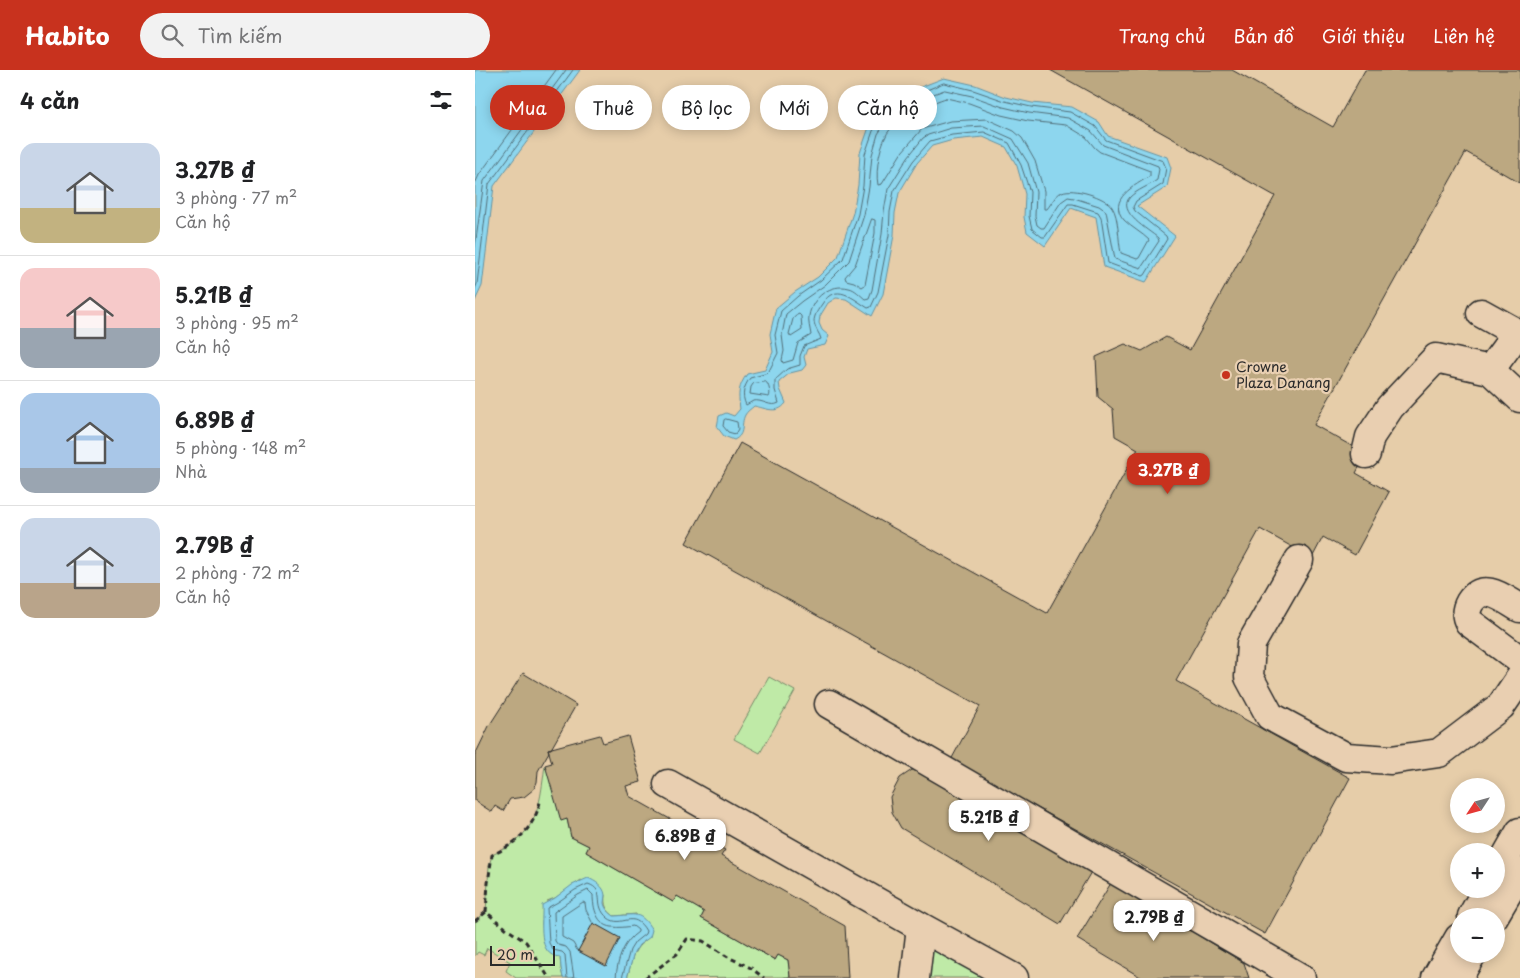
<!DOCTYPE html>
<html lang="vi">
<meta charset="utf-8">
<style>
body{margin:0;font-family:"Playpen Sans",sans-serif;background:#f2f2f2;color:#202124;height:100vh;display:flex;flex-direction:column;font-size:19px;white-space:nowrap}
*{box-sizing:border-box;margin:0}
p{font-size:16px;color:#757577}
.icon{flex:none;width:28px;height:28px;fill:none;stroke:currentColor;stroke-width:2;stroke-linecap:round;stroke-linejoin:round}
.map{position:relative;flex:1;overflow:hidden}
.side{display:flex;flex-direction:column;background:#fff;width:475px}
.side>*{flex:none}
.banner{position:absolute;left:15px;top:15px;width:475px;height:45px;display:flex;gap:10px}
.needle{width:32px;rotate:234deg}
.tools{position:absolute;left:975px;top:708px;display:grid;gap:10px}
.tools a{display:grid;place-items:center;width:55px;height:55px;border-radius:50%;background:#fff;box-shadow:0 2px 12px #0003;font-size:25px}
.scale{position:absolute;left:15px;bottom:12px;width:65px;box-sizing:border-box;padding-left:5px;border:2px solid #2b2b2b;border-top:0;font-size:14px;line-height:18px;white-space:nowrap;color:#2b2b2b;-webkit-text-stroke:4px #e9cfb1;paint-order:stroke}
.price{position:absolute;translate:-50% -42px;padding:0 11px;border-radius:10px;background:#fff;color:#222;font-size:16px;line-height:32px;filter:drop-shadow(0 1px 2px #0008)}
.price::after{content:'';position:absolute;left:50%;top:30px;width:15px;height:11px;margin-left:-8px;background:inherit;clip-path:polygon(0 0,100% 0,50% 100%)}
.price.current{background:#c8321e;color:#fff}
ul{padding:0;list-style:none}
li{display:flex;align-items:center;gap:15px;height:125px;padding:0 20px}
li+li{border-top:1px solid #e0e0e0}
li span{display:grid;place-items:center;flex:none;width:140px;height:100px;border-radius:15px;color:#555}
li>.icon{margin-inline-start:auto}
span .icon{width:60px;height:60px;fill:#fffc;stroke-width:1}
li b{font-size:21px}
h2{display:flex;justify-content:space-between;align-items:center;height:60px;padding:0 20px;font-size:21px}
.tag{padding:0 18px;border-radius:22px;background:#fff;box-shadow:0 2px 12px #0003;font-size:18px;line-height:45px}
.tag.current{background:#c8321e;color:#fff}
header{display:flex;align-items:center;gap:30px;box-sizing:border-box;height:70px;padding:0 25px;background:#c8321e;color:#fff}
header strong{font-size:24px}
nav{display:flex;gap:28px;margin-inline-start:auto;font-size:18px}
.search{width:350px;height:45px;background:#f2f2f2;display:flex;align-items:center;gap:12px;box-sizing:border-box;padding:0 18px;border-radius:28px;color:#757577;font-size:19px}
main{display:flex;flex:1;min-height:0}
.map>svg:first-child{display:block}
.green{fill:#bfeaa7;stroke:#758a69}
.water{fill:#8dd6ee;stroke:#6692a0}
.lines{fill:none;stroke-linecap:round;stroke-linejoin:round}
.shore{stroke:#526f79;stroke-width:1}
.building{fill:#bca881;stroke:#2b2b2b}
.minor-casing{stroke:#2b2b2b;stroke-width:31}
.major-casing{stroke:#2b2b2b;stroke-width:31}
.path{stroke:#2b2b2b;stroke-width:3;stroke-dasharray:5 4;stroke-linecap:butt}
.minor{stroke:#e9cfb1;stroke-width:28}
.major{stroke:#e9cfb1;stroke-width:28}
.poi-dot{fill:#c8321e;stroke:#e9cfb1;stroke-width:2}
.labels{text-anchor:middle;stroke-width:4.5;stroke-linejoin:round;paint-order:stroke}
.poi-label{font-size:14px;fill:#2b2b2b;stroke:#e9cfb1;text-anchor:start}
</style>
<header>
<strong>Habito</strong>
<div class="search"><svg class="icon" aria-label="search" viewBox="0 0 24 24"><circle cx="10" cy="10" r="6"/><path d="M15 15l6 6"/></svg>Tìm kiếm</div>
<nav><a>Trang chủ</a><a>Bản đồ</a><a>Giới thiệu</a><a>Liên hệ</a></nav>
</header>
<main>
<section class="side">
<h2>4 căn<svg class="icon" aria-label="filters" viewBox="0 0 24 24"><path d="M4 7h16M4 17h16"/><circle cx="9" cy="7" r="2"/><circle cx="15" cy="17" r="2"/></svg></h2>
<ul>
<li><span style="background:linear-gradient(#c9d6e8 65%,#c2b280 0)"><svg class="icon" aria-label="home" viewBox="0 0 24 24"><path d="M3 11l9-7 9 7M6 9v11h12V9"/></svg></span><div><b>3.27B ₫</b><p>3 phòng · 77 m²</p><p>Căn hộ</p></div></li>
<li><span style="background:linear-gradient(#f6c9c9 60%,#9aa5b1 0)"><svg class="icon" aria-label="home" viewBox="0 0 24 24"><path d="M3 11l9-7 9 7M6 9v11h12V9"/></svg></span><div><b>5.21B ₫</b><p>3 phòng · 95 m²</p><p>Căn hộ</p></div></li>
<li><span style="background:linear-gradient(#a9c7e8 75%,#9aa5b1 0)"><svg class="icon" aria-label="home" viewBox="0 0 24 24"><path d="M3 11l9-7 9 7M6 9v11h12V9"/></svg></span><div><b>6.89B ₫</b><p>5 phòng · 148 m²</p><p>Nhà</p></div></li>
<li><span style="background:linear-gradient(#c9d6e8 65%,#b9a48a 0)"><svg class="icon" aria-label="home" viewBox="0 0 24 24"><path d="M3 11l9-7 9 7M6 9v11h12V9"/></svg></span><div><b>2.79B ₫</b><p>2 phòng · 72 m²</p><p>Căn hộ</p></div></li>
</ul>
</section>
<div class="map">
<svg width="1045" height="908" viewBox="0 0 1045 908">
<rect width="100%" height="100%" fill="#e6cda9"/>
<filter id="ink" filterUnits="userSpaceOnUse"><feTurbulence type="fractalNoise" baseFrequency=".02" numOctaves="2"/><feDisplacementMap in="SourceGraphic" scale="10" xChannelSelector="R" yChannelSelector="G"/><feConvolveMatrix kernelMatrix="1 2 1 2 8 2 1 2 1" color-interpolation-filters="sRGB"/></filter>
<g filter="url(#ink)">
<path class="green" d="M294 607 320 621 285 683 259 669Z
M70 695 92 749 96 767 114 776 111 782 198 832 202 826 229 842 226 848 300 890 303 885 313 890 315 907 152 908C157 894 156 880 170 871L161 844 139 846C131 840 129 835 130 825L106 810 80 828 72 831 68 845 67 854 85 887 86 898 88 908H41L31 901 35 892 12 878 9 885 3 882 0 886V851L11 842 14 796 17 785C63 764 64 740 70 695Z
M446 857 538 908H440Z"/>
<path class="water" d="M0 0H105L19 116 7 216 0 231Z
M469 8 500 15 531 27 557 33 597 37 624 52 633 66 692 87 696 98 692 117 662 136 700 166 671 212 629 197 621 147 596 138 570 176 552 162 549 147 550 124 542 96 531 77 508 67 478 70 457 76 442 93 424 123 420 143 419 165 408 224 397 246 371 229 361 228 353 233 345 246 344 253 347 260 354 266 350 275 332 279 329 287 331 295 327 300 315 303 304 312 305 319 311 333C302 345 291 338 279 336 276 339 272 341 270 345 265 355 271 364 259 370L249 366 242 357 244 346 251 343 259 346 265 339C263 323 263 317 272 304L290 300 298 282 295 264 301 238 320 222 343 207 363 187 378 143 383 115 385 83 393 60 403 44 443 18Z
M113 808C120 811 129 816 130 825 130 828 129 830 129 833 130 839 135 843 139 846 160 845 165 840 177 860L175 867 164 875 159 883 152 908H124L122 907 88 908 86 898 85 887C61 886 68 851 67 835L80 828 97 815Z"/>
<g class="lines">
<path class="shore" d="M469 13 498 20 530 31 556 37 595 42 620 56 631 70 688 91 691 98 688 114 661 131 658 137 660 141 691 166 692 169 670 205 668 206 633 193 626 147 623 142 598 134H593L570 167H567L557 159 554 146 555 122 546 95 534 73 509 62 477 65 455 71 438 91 419 121 415 142 414 165 403 222 396 237 393 238C377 228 361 212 347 234 343 240 339 245 339 252 340 259 345 264 346 269L329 276 325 286V295L312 299 300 310V320L304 333C295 338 288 329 278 331 276 332 273 334 271 335 266 325 269 316 275 308L293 303 303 283 300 265 306 241 323 226 346 210 368 189 383 144 388 116 390 84 398 61 407 47 422 37 445 23Z
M470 20 497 26 528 37 554 43 593 48 616 61 628 75 683 96 684 99 682 110C674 116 662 120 655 127 641 142 674 160 683 168L684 171 666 198 640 189 631 141 624 136 599 128 593 127 586 132 569 158H566L562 155 560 146 561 122 553 93 538 69 509 56 476 58 453 65 448 68 433 87 413 119 409 141 407 164 397 220 394 228 390 229C385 225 380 219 374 218 356 213 337 227 334 246 333 253 335 258 336 265L323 273 318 290 308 293 307 290 309 281 307 265 311 244 327 231 350 215 374 191 389 145 394 117 397 85 403 64 411 52 426 42 448 28Z
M471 28 494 33 526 45 553 51 591 55 611 67 620 78 625 82 675 101V106C661 115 631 129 649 150 657 158 667 163 674 170L664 188 662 189 646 183C643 170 644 147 637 137 631 127 598 117 587 122 580 125 577 133 572 139H569V121L560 91 547 68 539 61 512 49 475 51 447 59 427 82 407 114 403 115C400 100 405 71 416 58 425 48 457 32 471 28Z
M0 114 4 105 81 0
M397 149 400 150V163L390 215 387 217 379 212 371 210 370 207 380 195Z
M0 177 9 111 91 0
M0 219 2 214 14 114 98 0
M322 245 324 244 326 246 327 260 316 267 314 264 318 249Z
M291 312C294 314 296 324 294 327L275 324 276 317 278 314Z
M251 349 262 352 263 359 260 364 253 362 248 356 249 350Z
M102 880 98 873 87 867V846L108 832 110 833 111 840 117 852
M92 908 90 885 87 882 78 880 74 873 72 838 83 832 100 820 113 814C132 820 117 835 133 848 147 859 158 838 171 861L170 864 160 872 155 880 147 908
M99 908 95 882 91 877 83 875 80 871 79 842 103 825 113 820 118 825C118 838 122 855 137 857 144 858 152 857 158 856L163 860V862C148 872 142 891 141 908"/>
</g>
<path class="building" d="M575 0H757L858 57 890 0H1045V113L991 82 839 355 891 384 881 403 914 422 880 485 848 467 837 488 785 459 701 611 875 708 790 864 476 690 505 636 211 473 265 373 572 543 663 379 640 366 638 339 623 327 621 287 650 274 667 281 691 267 715 280 800 126Z
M48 603 101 635 76 679H73L74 682 63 701 62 712 59 719 49 727 35 729 28 741 20 736 17 742 0 731V685L14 656Z
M125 665 128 673 153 666 166 712 151 716 154 726 250 780 246 786 370 856 373 908H309L315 907 313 890 303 885 300 890 226 848 229 842 202 826 198 832 111 782 114 776 96 767 92 749 86 751 70 695 77 693 73 679Z
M455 697 619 797 585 854 426 758 417 742 415 727 425 708 437 700Z
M636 813 769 893 774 908H667L602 869Z
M118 853 145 868 131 896 103 881Z"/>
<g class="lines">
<defs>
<path id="minor" d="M1006 243 1042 263
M1015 300 1042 263 1045 265
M891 384 895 367 915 337 961 288 1015 300 1045 328
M824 490 776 574 774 607 795 646 871 687 916 690 964 683 1026 636 1045 608
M1045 538C1029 529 1009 511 995 532 991 539 990 545 994 552L1045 590
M354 634 826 908
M193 714 446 857 440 908
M446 857 539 908"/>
<path id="major" d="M1021 804 1045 762
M997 846 1012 819
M1019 846 1045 802
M961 908 984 868
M983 908 997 884"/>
</defs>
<use href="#minor" class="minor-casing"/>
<use href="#major" class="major-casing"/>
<path class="path" d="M11 842 13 813 17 785C41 774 59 758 65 732
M0 851 11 842 32 859 51 872 74 908
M170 908 202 884 212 869 228 871 253 887 276 898 289 908"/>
<use href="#minor" class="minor"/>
<use href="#major" class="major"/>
</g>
</g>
<circle class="poi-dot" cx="751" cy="305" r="5"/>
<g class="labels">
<g class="poi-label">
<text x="761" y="302">Crowne<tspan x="761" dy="16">Plaza Danang</tspan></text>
</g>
</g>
</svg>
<div class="tools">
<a><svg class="needle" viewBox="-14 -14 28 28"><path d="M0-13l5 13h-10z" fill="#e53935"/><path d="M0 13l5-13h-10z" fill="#757577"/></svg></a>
<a>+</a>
<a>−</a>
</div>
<div class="scale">20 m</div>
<b class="price current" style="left:693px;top:425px">3.27B ₫</b>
<b class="price" style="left:514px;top:772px">5.21B ₫</b>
<b class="price" style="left:210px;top:791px">6.89B ₫</b>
<b class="price" style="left:679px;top:872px">2.79B ₫</b>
<div class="banner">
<a class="tag current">Mua</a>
<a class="tag">Thuê</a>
<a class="tag">Bộ lọc</a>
<a class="tag">Mới</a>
<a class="tag">Căn hộ</a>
</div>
</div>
</main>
